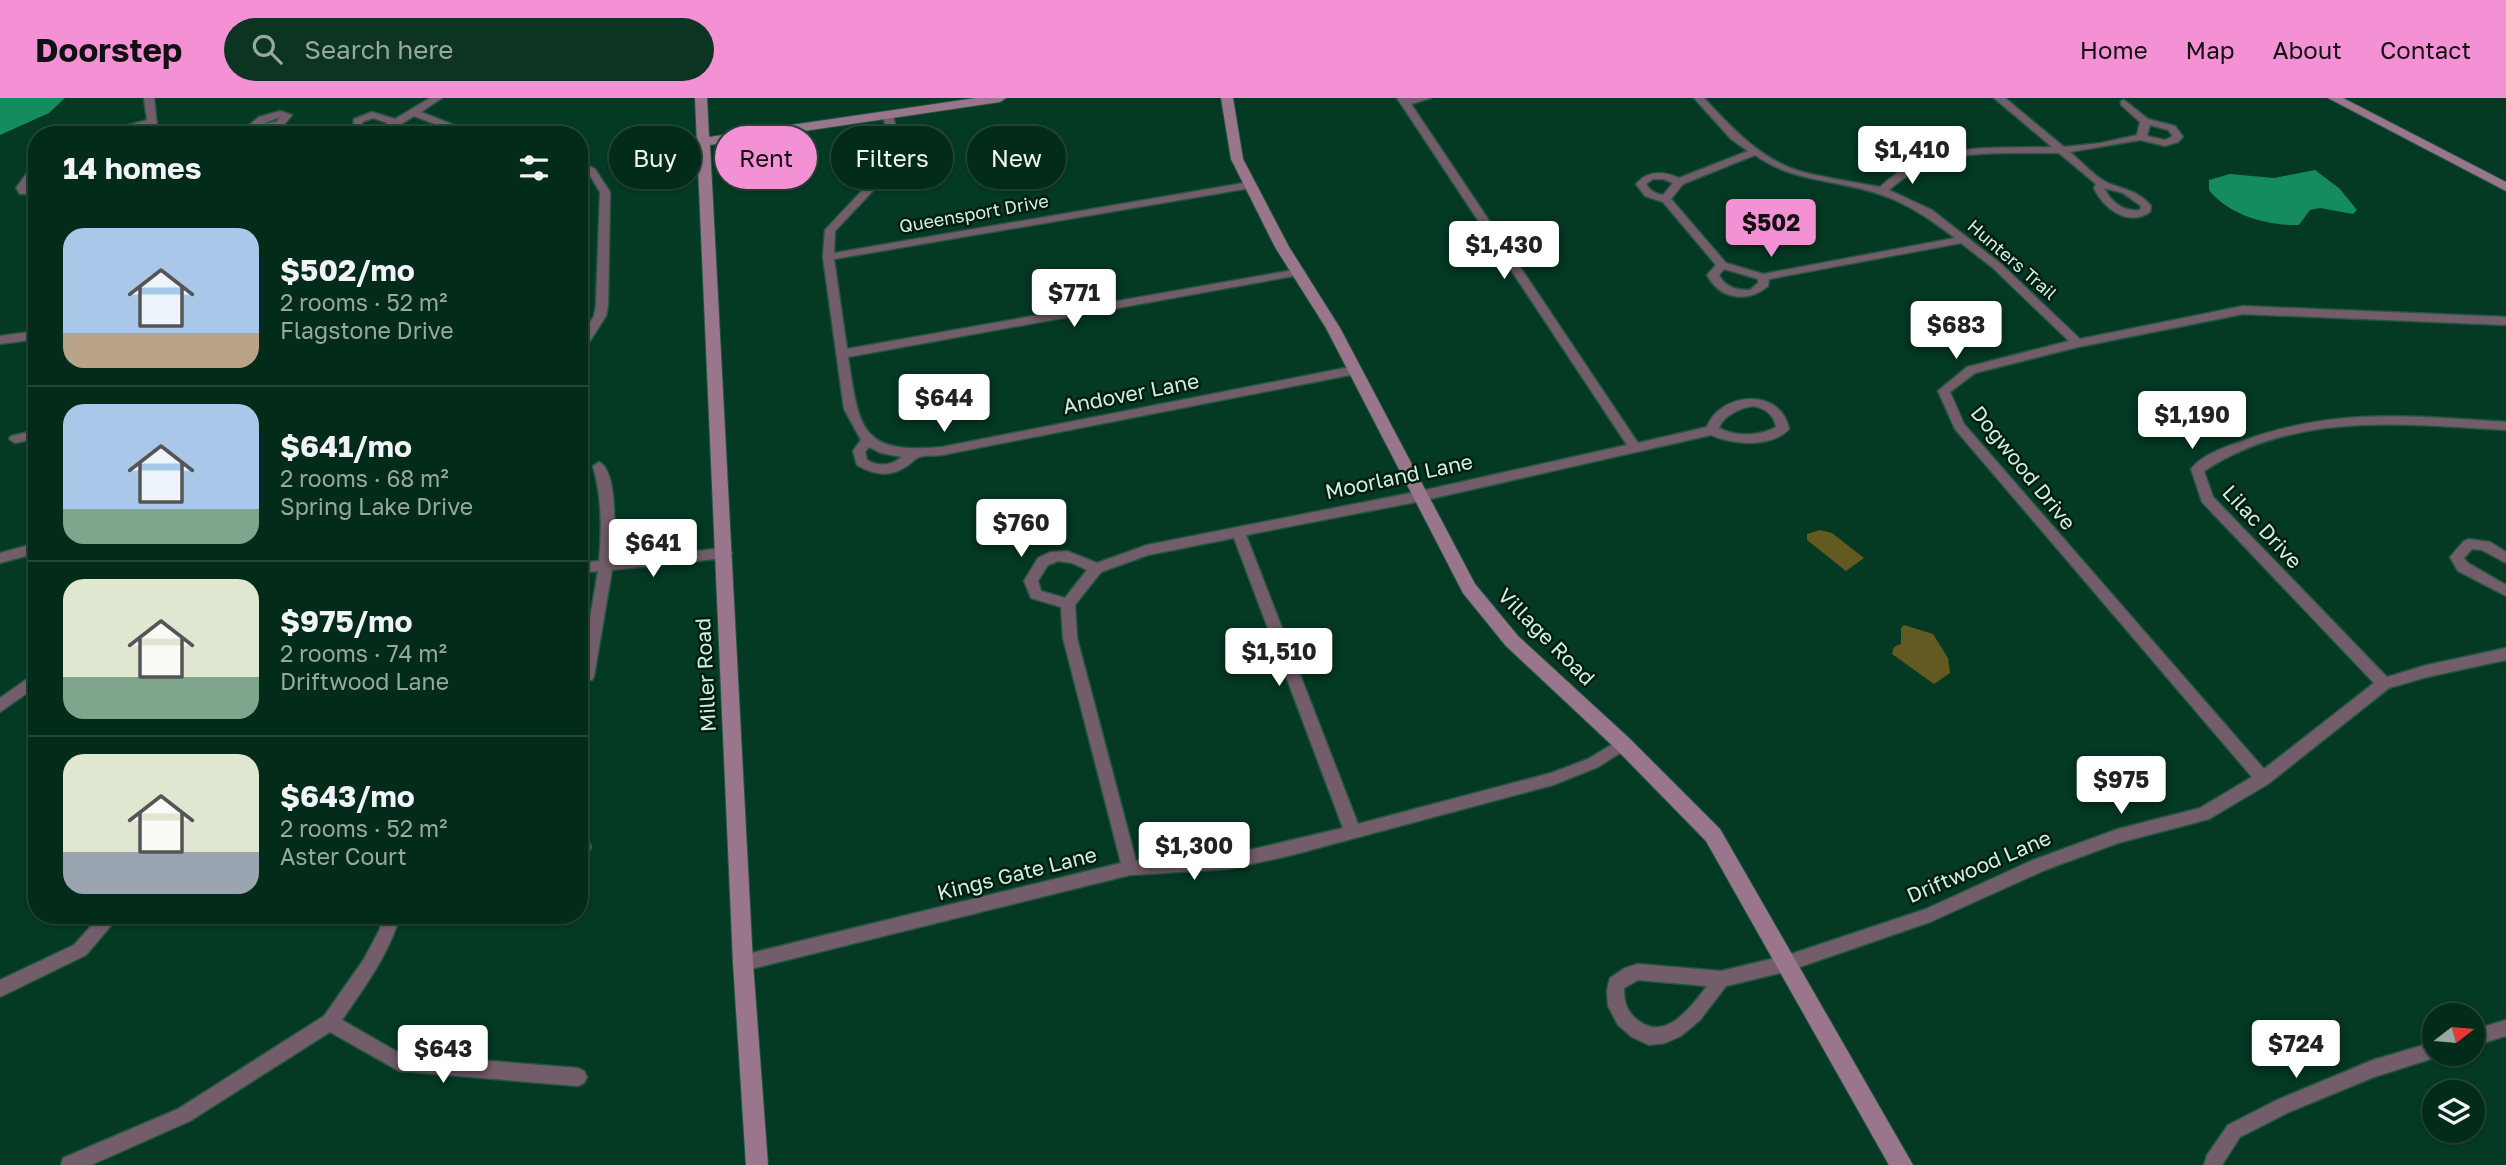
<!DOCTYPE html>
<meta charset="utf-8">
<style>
body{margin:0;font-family:"Golos Text",sans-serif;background:#0d3323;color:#f1f3f6;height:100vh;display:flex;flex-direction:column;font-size:26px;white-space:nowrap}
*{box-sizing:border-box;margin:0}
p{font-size:23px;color:#97a7a2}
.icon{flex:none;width:38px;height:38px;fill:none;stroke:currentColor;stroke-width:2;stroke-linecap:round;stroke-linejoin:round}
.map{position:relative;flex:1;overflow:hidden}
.panel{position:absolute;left:28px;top:28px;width:560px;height:798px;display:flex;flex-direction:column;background:#032b1a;border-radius:28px;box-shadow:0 2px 5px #0004,0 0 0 2px #244739}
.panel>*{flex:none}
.hud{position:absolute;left:609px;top:28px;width:665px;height:63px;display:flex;gap:14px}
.needle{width:46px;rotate:74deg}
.buttons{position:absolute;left:2422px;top:905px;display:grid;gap:14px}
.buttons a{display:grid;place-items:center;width:63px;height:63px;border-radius:50%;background:#032b1a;box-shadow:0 2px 5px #0004,0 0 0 2px #244739;font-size:35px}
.price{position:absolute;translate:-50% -60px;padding:0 16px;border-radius:7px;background:#fff;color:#222;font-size:23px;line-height:46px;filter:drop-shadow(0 2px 4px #0008)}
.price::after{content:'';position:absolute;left:50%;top:42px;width:21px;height:16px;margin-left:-10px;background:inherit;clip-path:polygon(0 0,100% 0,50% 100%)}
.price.active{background:#f491d4;color:#111}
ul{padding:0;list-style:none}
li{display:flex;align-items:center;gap:21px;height:175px;padding:0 35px}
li+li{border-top:2px solid #244739}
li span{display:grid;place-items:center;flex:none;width:196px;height:140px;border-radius:21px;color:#555}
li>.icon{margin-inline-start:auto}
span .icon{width:84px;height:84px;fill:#fffc;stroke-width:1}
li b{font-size:30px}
h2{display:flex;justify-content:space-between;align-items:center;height:84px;padding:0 35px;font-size:30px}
.tag{padding:0 24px;border-radius:32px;background:#032b1a;box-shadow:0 2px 5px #0004,0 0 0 2px #244739;font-size:24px;line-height:63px}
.tag.active{background:#f491d4;color:#111}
header{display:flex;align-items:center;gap:42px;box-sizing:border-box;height:98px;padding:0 35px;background:#f491d4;color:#111}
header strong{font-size:33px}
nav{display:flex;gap:38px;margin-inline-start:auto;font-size:24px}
.search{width:490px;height:63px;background:#0d3323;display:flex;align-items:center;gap:18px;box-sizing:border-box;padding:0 24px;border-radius:38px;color:#97a7a2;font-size:26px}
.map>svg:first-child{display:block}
.green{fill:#635a22}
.water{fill:#148c5d}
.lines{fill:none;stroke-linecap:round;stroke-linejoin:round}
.street-casing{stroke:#255641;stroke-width:3}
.secondary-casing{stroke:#255641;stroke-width:2}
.street{fill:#745d6b;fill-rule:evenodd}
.secondary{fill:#9a768d;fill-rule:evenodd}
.labels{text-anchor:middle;stroke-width:5;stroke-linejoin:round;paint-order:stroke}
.far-street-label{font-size:18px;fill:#d0f0de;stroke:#031d10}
.street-label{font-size:21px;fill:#d0f0de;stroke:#031d10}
</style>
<header>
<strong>Doorstep</strong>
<div class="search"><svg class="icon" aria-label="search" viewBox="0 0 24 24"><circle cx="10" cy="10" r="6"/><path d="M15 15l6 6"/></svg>Search here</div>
<nav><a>Home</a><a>Map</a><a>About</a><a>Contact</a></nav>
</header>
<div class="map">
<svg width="2506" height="1067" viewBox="0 0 2506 1067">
<rect width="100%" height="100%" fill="#043923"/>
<path class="green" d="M1820 432 1832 435 1864 460 1846 473 1807 442V436Z
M1904 527 1933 536 1948 560 1950 575 1934 586 1892 556 1894 549 1901 546V530Z"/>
<path class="water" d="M0 0H65L49 15 0 37Z
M2315 72 2339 90 2357 112 2353 116 2320 110 2310 112 2299 127C2268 128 2228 117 2209 92V82L2230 76 2274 80Z"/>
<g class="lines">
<defs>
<path id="street" d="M144 0H154L158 37H148L147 28 111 37H93L147 22Z
M430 0H442L421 14 479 37H464L414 18C394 30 375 46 353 30L354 21 372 14 395 21ZM373 20 388 25 374 33 363 28 362 24Z
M1397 0H1431L1411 6 1638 345 1707 329C1720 294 1781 289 1789 331 1771 350 1733 347 1711 337L1421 403 1246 437 1358 726 1551 675 1588 661 1623 640 1628 642 1630 646 1628 650 1598 669 1553 687 1288 758 1228 771 1130 777 743 873 737 870 735 865 737 860 743 857 1121 765 1063 540 1061 509 1031 500 1024 483 1038 460 1050 454 1067 453 1097 465 1147 447 1421 393 1627 347ZM1753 308C1765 310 1774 317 1776 329 1759 338 1736 339 1719 330 1723 318 1740 310 1753 308ZM1234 440 1343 730 1228 757 1136 763 1077 540 1075 507 1101 474 1148 457ZM1058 463 1072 465 1087 472 1065 500 1041 493 1038 483 1048 467Z
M1694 0H1704C1731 29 1760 61 1799 73 1825 80 1853 84 1880 89 1930 43 1988 51 2052 49L1994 0H2005L2064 49 2101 45 2137 37 2140 24 2121 7V3L2124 2 2148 21 2175 28 2183 39 2178 44 2165 48 2140 42 2070 54C2081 63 2094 78 2106 84 2124 92 2138 92 2151 108L2150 114C2128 129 2104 111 2094 90L2096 86 2059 55C1997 56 1938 47 1889 92L1932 112 2001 166 2080 241 2243 208 2506 219V227L2243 216 2078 249 1975 275 1950 294 1964 326 2264 671 2374 585 2202 404 2191 371C2202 357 2225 349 2242 343 2335 309 2410 318 2506 324V332C2404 326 2295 313 2204 373L2213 399 2387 579 2427 567 2506 550V562L2427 579 2389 590 2268 686 2209 721 2118 745 2045 772 1930 824 1788 873 1726 888 1700 922 1681 938 1665 945 1649 947 1632 939 1618 927 1608 908 1607 892 1610 880 1625 870 1638 866 1721 873 1788 857 1926 811 2033 762 2118 731 2200 710 2252 679 1955 331 1938 293 1967 269 2069 243 1993 170 1961 145 1769 181 1768 188C1748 205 1720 202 1707 177L1716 167 1663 104 1645 98 1636 86C1648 72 1663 73 1679 80L1748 53 1731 41ZM2150 27 2168 32 2173 38 2165 42 2147 38ZM1755 57C1794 85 1836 81 1879 96 1908 105 1931 122 1955 140L1763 176 1726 165 1671 101 1683 86ZM1653 81H1663L1673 85 1663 97C1656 96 1650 93 1646 86ZM2104 90 2123 95 2141 108 2140 112C2123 114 2112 105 2104 90ZM1724 171 1758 181V185L1750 192C1737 192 1726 190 1719 177ZM1638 882 1707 888C1690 911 1663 947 1634 919 1625 910 1624 902 1624 890Z
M280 13 292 17 282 29 253 33 248 37H237L259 19ZM280 19 276 24 262 26Z
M888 14 893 17 901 52 898 66 835 133 834 155 1250 84 1255 87 1250 90 834 161 847 251 1299 171 1305 174 1299 177 848 259C859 330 860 357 942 349L1355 268 1361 272 1355 276 942 357C935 358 926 357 919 359 914 361 910 367 905 369 889 380 872 376 857 367L853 353 861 342 844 311 823 159 825 132 888 65 891 52 883 17ZM869 349 881 355 902 359C890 368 880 369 867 362L865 354Z
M579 63 595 71 610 94 608 207 606 218 583 254 579 255V241L594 218 596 207 600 94 591 79 579 69Z
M37 66V76L26 90H37V96H20L16 90 33 67Z
M37 233V241L0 246V238Z
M37 332V340L15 345 9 341 11 338Z
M599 364C619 373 614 441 613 462L725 450 732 455 725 460 612 472 594 578 592 582H582L580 578 598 473 579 475V465L599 463C602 430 602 400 593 368Z
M2469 441 2490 444 2506 454V465L2482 452 2472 451 2464 460 2468 465 2506 487V498L2458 473 2450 459 2464 443Z
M37 445V455L0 465V455Z
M37 574V588L0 614V600Z
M583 742 589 744 591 749 589 754 579 757V743Z
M101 817H120L86 857 0 899V882L74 847Z
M384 817H400C389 857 365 888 342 922L401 956 578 970 584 973 587 979 584 985 578 988 399 973 330 934 190 1023 91 1067H61L63 1060 178 1011 324 918 364 861 379 833Z
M2506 922V938L2473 948V932Z
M2434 944V956H2441L2440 958 2374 979 2289 1014 2240 1039 2222 1067H2204L2207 1057 2228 1027 2277 1002 2373 962Z"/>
<path id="secondary" d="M695 0H707L709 39 976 0H1006L1000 4 710 47 753 865 768 1067H746L733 865Z
M1221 0H1233L1243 61 1289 149 1340 230 1475 486 1518 538 1630 641 1720 731 1913 1067H1889L1706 743 1616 651 1506 548 1463 495 1326 230 1275 149 1231 61Z
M2328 0H2343L2506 84V93Z"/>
</defs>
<use href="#street" class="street-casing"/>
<use href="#secondary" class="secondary-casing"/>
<use href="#street" class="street"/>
<use href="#secondary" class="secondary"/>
</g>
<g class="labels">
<g class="far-street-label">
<text transform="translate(974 116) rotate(-10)" y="6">Queensport Drive</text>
<text transform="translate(2012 162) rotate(41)" y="6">Hunters Trail</text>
</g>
<g class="street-label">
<text transform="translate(1131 296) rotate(-11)" y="7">Andover Lane</text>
<text transform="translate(2023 370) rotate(51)" y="7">Dogwood Drive</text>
<text transform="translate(1399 379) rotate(-12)" y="7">Moorland Lane</text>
<text transform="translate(2262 429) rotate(47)" y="7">Lilac Drive</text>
<text transform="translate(1546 539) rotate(45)" y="7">Village Road</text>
<text transform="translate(706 577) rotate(-93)" y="7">Miller Road</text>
<text transform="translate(1979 769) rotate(-23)" y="7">Driftwood Lane</text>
<text transform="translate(1017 776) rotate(-14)" y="7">Kings Gate Lane</text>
</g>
</g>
</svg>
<div class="buttons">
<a><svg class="needle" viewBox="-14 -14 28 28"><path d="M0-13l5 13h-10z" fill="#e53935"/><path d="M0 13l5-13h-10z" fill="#97a7a2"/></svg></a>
<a><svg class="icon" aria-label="layers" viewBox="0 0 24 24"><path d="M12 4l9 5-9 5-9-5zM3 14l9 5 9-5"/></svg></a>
</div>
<b class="price" style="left:1912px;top:88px">$1,410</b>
<b class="price active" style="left:1771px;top:161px">$502</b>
<b class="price" style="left:1504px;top:183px">$1,430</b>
<b class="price" style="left:1074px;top:231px">$771</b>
<b class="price" style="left:1956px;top:263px">$683</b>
<b class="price" style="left:944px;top:336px">$644</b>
<b class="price" style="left:2192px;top:353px">$1,190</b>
<b class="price" style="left:1021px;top:461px">$760</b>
<b class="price" style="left:653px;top:481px">$641</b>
<b class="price" style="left:1279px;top:590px">$1,510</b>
<b class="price" style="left:2121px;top:718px">$975</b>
<b class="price" style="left:1194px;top:784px">$1,300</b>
<b class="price" style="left:2296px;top:982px">$724</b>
<b class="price" style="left:443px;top:987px">$643</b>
<div class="hud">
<a class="tag">Buy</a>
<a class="tag active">Rent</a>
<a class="tag">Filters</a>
<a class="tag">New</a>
</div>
<section class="panel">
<h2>14 homes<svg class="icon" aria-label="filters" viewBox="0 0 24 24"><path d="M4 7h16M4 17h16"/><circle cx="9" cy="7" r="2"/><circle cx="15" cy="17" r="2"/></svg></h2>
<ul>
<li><span style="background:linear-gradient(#a9c7e8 75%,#b9a48a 0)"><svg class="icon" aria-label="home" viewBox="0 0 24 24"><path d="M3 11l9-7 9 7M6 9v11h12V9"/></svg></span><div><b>$502/mo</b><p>2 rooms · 52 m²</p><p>Flagstone Drive</p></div></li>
<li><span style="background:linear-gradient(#a9c7e8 75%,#7fa58c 0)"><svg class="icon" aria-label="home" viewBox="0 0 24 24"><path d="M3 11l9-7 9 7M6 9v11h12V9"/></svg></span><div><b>$641/mo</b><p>2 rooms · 68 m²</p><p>Spring Lake Drive</p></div></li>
<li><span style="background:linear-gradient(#dfe7d0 70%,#7fa58c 0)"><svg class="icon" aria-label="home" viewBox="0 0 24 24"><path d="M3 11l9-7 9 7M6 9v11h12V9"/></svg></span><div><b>$975/mo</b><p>2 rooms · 74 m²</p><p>Driftwood Lane</p></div></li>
<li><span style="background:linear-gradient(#dfe7d0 70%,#9aa5b1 0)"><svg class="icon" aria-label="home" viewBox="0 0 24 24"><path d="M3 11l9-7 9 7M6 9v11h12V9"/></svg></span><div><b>$643/mo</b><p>2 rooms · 52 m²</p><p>Aster Court</p></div></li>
</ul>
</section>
</div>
